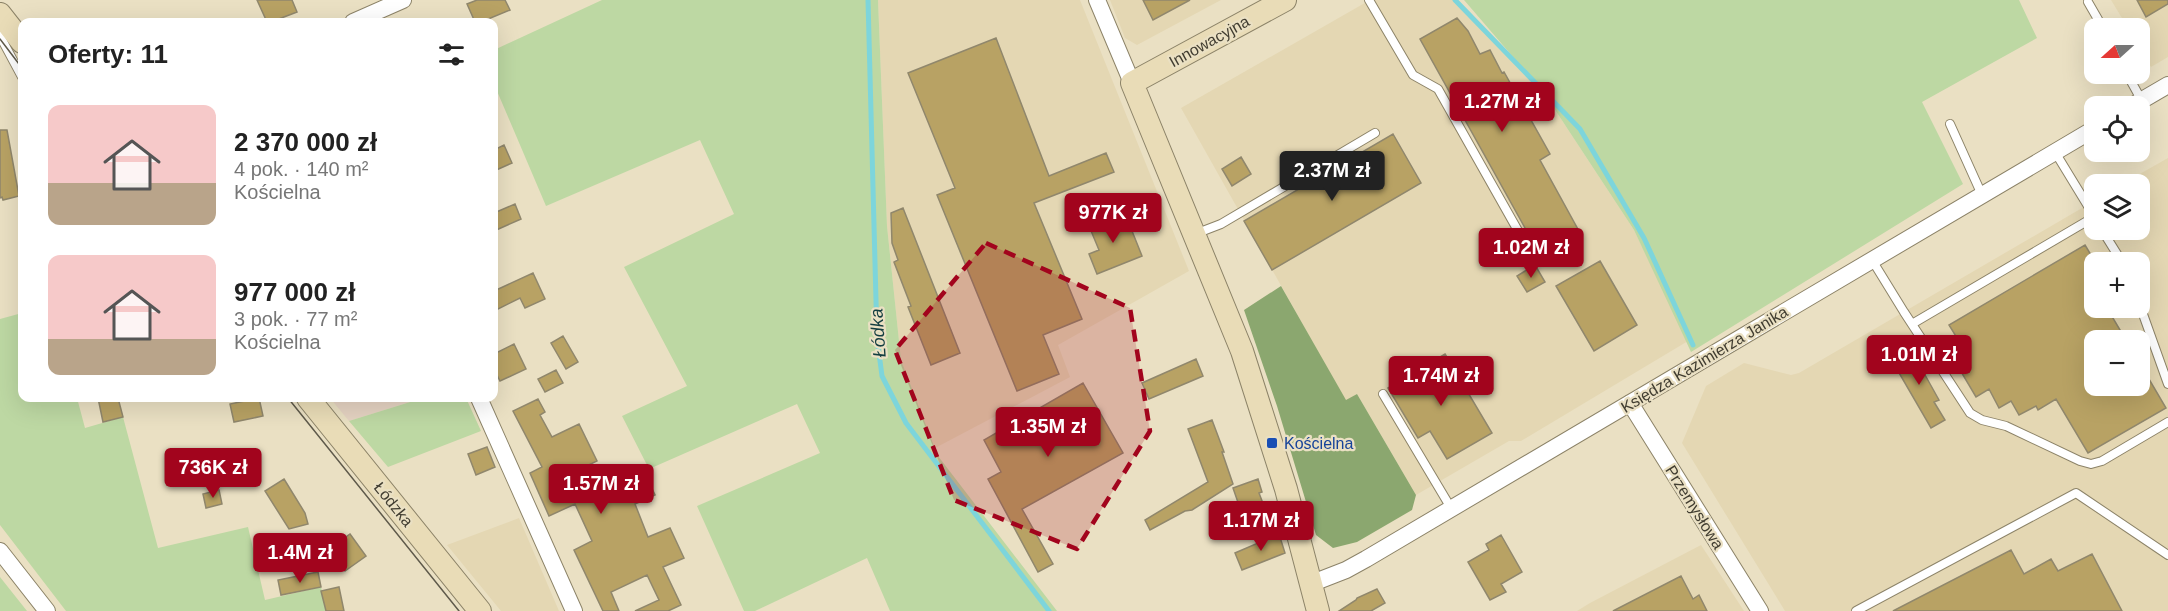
<!DOCTYPE html>
<html lang="pl">
<meta charset="utf-8">
<style>
body{margin:0;font-family:Helvetica,sans-serif;background:#f6f6f6;color:#222;height:100vh;display:flex;flex-direction:column;font-size:22px;white-space:nowrap}
*{box-sizing:border-box;margin:0}
p{font-size:20px;color:#767676}
.icon{flex:none;width:33px;height:33px;fill:none;stroke:currentColor;stroke-width:2;stroke-linecap:round;stroke-linejoin:round}
.map{position:relative;flex:1;overflow:hidden}
.sheet{position:absolute;left:18px;top:18px;width:480px;height:384px;display:flex;flex-direction:column;background:#fff;border-radius:12px;box-shadow:0 6px 24px #0002}
.sheet>*{flex:none}
.needle{width:39px;rotate:249deg}
.tools{position:absolute;left:2084px;top:18px;display:grid;gap:12px}
.tools a{display:grid;place-items:center;width:66px;height:66px;border-radius:12px;background:#fff;box-shadow:0 6px 24px #0002;font-size:30px}
.price{position:absolute;translate:-50% -51px;padding:0 14px;border-radius:6px;background:#a2041d;color:#fff;font-size:20px;line-height:39px;filter:drop-shadow(0 2px 3px #0008)}
.price::after{content:'';position:absolute;left:50%;top:36px;width:18px;height:14px;margin-left:-9px;background:inherit;clip-path:polygon(0 0,100% 0,50% 100%)}
.price.on{background:#222;color:#fff}
ul{padding:0;list-style:none}
li{display:flex;align-items:center;gap:18px;height:150px;padding:0 30px}
li span{display:grid;place-items:center;flex:none;width:168px;height:120px;border-radius:12px;color:#555}
li>.icon{margin-inline-start:auto}
span .icon{width:72px;height:72px;fill:#fffc;stroke-width:1}
li b{font-size:26px}
h2{display:flex;justify-content:space-between;align-items:center;height:72px;padding:0 30px;font-size:26px}
.map>svg:first-child{display:block}
.commercial{fill:#e5d3c2}
.built{fill:#e4d7b3;fill-rule:evenodd}
.green{fill:#bdd8a3}
.forest{fill:#8ba76f}
.lines{fill:none;stroke-linecap:round;stroke-linejoin:round}
.stream{stroke:#7dd5db;stroke-width:5}
.building{fill:#b8a264;stroke:#90876c;stroke-width:1.5}
.lane-casing{stroke:#8c8368;stroke-width:10}
.street-casing{stroke:#8c8368;stroke-width:18}
.secondary-casing{stroke:#8c8368;stroke-width:24}
.lane{stroke:#fff;stroke-width:8}
.street{stroke:#fff;stroke-width:16}
.secondary{stroke:#e9dcb7;stroke-width:22}
.tram{stroke:#5f5a4b;stroke-width:1.5}
.marked{fill:#a2041d;fill-opacity:0.2;stroke:#a2041d;stroke-width:4.5;stroke-dasharray:12 8;stroke-linejoin:round}
.transit-dot{fill:#1a4fb4;stroke:#eae0c3;stroke-width:2}
.labels{text-anchor:middle;stroke-width:4.5;stroke-linejoin:round;paint-order:stroke}
.street-label{font-size:16px;fill:#413d31;stroke:#eae0c3}
.transit-label{font-size:16px;fill:#164399;stroke:#eae0c3;text-anchor:start}
.water-label{font-size:18px;font-style:italic;fill:#143e41;stroke:#eae0c3}
</style>
<div class="map">
<svg width="2168" height="611" viewBox="0 0 2168 611">
<rect width="100%" height="100%" fill="#eae0c3"/>
<path class="commercial" d="M330 398H423L349 421Z"/>
<path class="built" d="M878 0H1080L1189 271 1058 345 1070 377 935 448 901 360 887 226Z
M1110 0H1221L1137 45 1125 38Z
M1370 0H1453L1544 93 1634 230 1688 341 1521 441H1509L1416 495 1357 394 1346 401 1181 108Z
M2111 0H2168V57L2151 67 2139 47V28H2128Z
M2168 158V611H1785L1682 443 1706 386 1744 363 1791 375 1799 373 2094 201V230H2139V184H2122ZM2094 262H2139V308H2094ZM2094 340H2139V386H2094Z
M519 518 559 611H501L447 545Z
M1701 545 1744 611H1577L1590 603Z"/>
<path class="green" d="M602 0H878L887 226 901 360 938 456 1057 611H890L867 558 755 611H744L697 506 820 453 797 404 649 469 622 416 687 386 624 267 734 214 700 140 546 206 494 84V50Z
M1464 0H2019L2037 38 1922 102 1963 184 1691 352 1634 230 1544 93Z
M22 313V398H77L85 428 123 417 158 548 248 527 265 600 321 587 326 611H66L0 525V319Z
M423 398H466L481 431 388 467 349 421Z
M0 577 27 611H0Z"/>
<path class="forest" d="M1281 286 1346 400 1357 394 1416 495 1412 510 1357 542 1333 548 1316 535 1277 406 1244 310Z"/>
<g class="lines">
<path class="stream" d="M868 0 877 338 882 376 906 423 1049 611
M1455 0 1580 129 1644 238 1693 345"/>
</g>
<path class="building" d="M257 0H292L297 12 271 22H267Z
M477 0H505L510 10 481 22H475L467 4Z
M1143 0H1190L1153 20Z
M2137 0H2168V4L2146 17Z
M1457 18 1468 31 1480 54 1490 50 1502 73 1504 72 1550 154 1540 160 1580 233 1540 255 1420 39Z
M996 38 1049 176 1106 153 1114 172 1034 203 1082 319 1043 335 1059 374 1017 391 937 195 955 188 908 73Z
M0 130H7L19 196 3 200 2 197 0 198Z
M1393 134 1421 183 1272 270 1244 221Z
M504 145 512 163 494 171V150Z
M1241 157 1251 174 1232 186 1222 169Z
M515 204 521 219 494 231V213Z
M903 208 960 353 931 365 908 307 911 306 894 262 898 260 892 243 891 213Z
M1126 216 1142 256 1097 274 1089 254 1099 250 1089 226 1108 218 1110 222Z
M2085 245 2094 260V308H2107L2126 340H2094V386H2139V362L2166 408 2088 453 2056 399 2038 410 2036 406 2019 415 2011 401 1999 408 1989 389 1976 397 1950 353 1962 346 1949 325Z
M1600 261 1637 325 1594 351 1556 286Z
M1535 265 1545 282 1527 292 1517 276Z
M533 273 545 299 525 308 520 298 494 311V291Z
M563 336 578 362 566 369 551 343Z
M514 344 526 369 500 381 494 369V354Z
M1910 348 1939 400 1934 402 1945 420 1931 428 1891 359Z
M1445 354 1492 433 1447 459 1430 431 1418 438 1388 388Z
M1196 359 1203 376 1149 399 1142 383Z
M556 370 563 383 545 392 538 379Z
M1083 383 1123 453 1022 509 1053 564 1038 572 988 479 1001 472 984 440Z
M98 398H118L123 417 103 422Z
M259 398 263 416 234 422 230 404Z
M538 399 545 412 540 415 552 437 579 424 597 461 562 478 606 480 610 488 644 472 655 495 635 504 648 537 670 528 684 558 663 567 681 605 668 611H635L659 600 647 575 611 592 619 611H603L574 550 592 541 575 504 549 516 530 473 542 467 513 411Z
M1212 420 1224 452H1222L1233 484 1192 510 1185 511 1150 530 1145 520 1208 482 1188 429Z
M487 447 495 467 476 475 468 454Z
M284 479 305 513 308 524 289 529 265 491Z
M1258 479 1262 492 1259 493 1264 506 1242 514 1233 488Z
M219 490 222 504 206 508 203 494Z
M350 534 366 556 345 571 329 549Z
M1279 534 1285 553 1242 570 1235 553Z
M1501 535 1522 572 1501 584 1506 592 1490 600 1468 562 1489 550 1486 544Z
M2011 550 2024 574 2051 559 2058 571 2092 554 2122 611H1893Z
M318 572 321 587 281 595 278 580Z
M1681 576 1693 599 1699 595 1707 611H1613Z
M339 587 344 611H326L321 591Z
M1377 589 1385 603 1371 611H1339L1356 600 1357 598Z"/>
<g class="lines">
<defs>
<path id="lane" d="M1369 0 1413 75 1438 89 1530 252
M2088 2 2103 28
M0 36 22 77
M2127 74 2142 101
M1950 124 1982 195
M2055 152 2094 216
M2102 230 2122 262
M1195 234 1221 224 1375 133
M1872 260 1904 312 1970 413 1982 420 2006 426 2080 461 2091 464 2102 461 2168 422
M2139 303 2168 384
M1912 324 2094 217
M1383 394 1451 508
M1856 611 2076 493 2168 555"/>
<path id="street" d="M1097 0 1132 83
M353 22 403 0
M2132 106 2168 85
M479 398 574 611
M1630 403 1760 611
M0 551 47 611
M1310 584 1346 570 1366 559 2094 129"/>
<path id="secondary" d="M1285 0 1132 83 1242 351 1286 489 1318 611
M0 14 22 42
M308 398 480 611"/>
</defs>
<use href="#lane" class="lane-casing"/>
<use href="#street" class="street-casing"/>
<use href="#secondary" class="secondary-casing"/>
<use href="#lane" class="lane"/>
<use href="#street" class="street"/>
<use href="#secondary" class="secondary"/>
<path class="tram" d="M0 39 22 68
M288 398 459 611"/>
</g>
<path class="marked" d="M986 243 1130 308 1150 431 1077 549 954 500 895 350Z"/>
<rect class="transit-dot" x="1266" y="437" width="12" height="12" rx="3"/>
<g class="labels">
<g class="street-label">
<text transform="translate(1209 41) rotate(-29)" y="6">Innowacyjna</text>
<text transform="translate(1704 359) rotate(-31)" y="6">Księdza Kazimierza Janika</text>
<text transform="translate(394 504) rotate(51)" y="6">Łódzka</text>
<text transform="translate(1695 507) rotate(58)" y="6">Przemysłowa</text>
</g>
<g class="transit-label">
<text x="1284" y="449">Kościelna</text>
</g>
<g class="water-label">
<text transform="translate(878 333) rotate(-94)" y="6">Łódka</text>
</g>
</g>
</svg>
<div class="tools">
<a><svg class="needle" viewBox="-14 -14 28 28"><path d="M0-13l5 13h-10z" fill="#e53935"/><path d="M0 13l5-13h-10z" fill="#767676"/></svg></a>
<a><svg class="icon" aria-label="locate" viewBox="0 0 24 24"><circle cx="12" cy="12" r="6"/><path d="M12 2v4M12 18v4M2 12h4M18 12h4"/></svg></a>
<a><svg class="icon" aria-label="layers" viewBox="0 0 24 24"><path d="M12 4l9 5-9 5-9-5zM3 14l9 5 9-5"/></svg></a>
<a>+</a>
<a>−</a>
</div>
<b class="price" style="left:1502px;top:133px">1.27M zł</b>
<b class="price on" style="left:1332px;top:202px">2.37M zł</b>
<b class="price" style="left:1113px;top:244px">977K zł</b>
<b class="price" style="left:1531px;top:279px">1.02M zł</b>
<b class="price" style="left:1919px;top:386px">1.01M zł</b>
<b class="price" style="left:1441px;top:407px">1.74M zł</b>
<b class="price" style="left:1048px;top:458px">1.35M zł</b>
<b class="price" style="left:213px;top:499px">736K zł</b>
<b class="price" style="left:601px;top:515px">1.57M zł</b>
<b class="price" style="left:1261px;top:552px">1.17M zł</b>
<b class="price" style="left:300px;top:584px">1.4M zł</b>
<section class="sheet">
<h2>Oferty: 11<svg class="icon" aria-label="filters" viewBox="0 0 24 24"><path d="M4 7h16M4 17h16"/><circle cx="9" cy="7" r="2"/><circle cx="15" cy="17" r="2"/></svg></h2>
<ul>
<li><span style="background:linear-gradient(#f6c9c9 65%,#b9a48a 0)"><svg class="icon" aria-label="home" viewBox="0 0 24 24"><path d="M3 11l9-7 9 7M6 9v11h12V9"/></svg></span><div><b>2 370 000 zł</b><p>4 pok. · 140 m²</p><p>Kościelna</p></div></li>
<li><span style="background:linear-gradient(#f6c9c9 70%,#b9a48a 0)"><svg class="icon" aria-label="home" viewBox="0 0 24 24"><path d="M3 11l9-7 9 7M6 9v11h12V9"/></svg></span><div><b>977 000 zł</b><p>3 pok. · 77 m²</p><p>Kościelna</p></div></li>
</ul>
</section>
</div>
